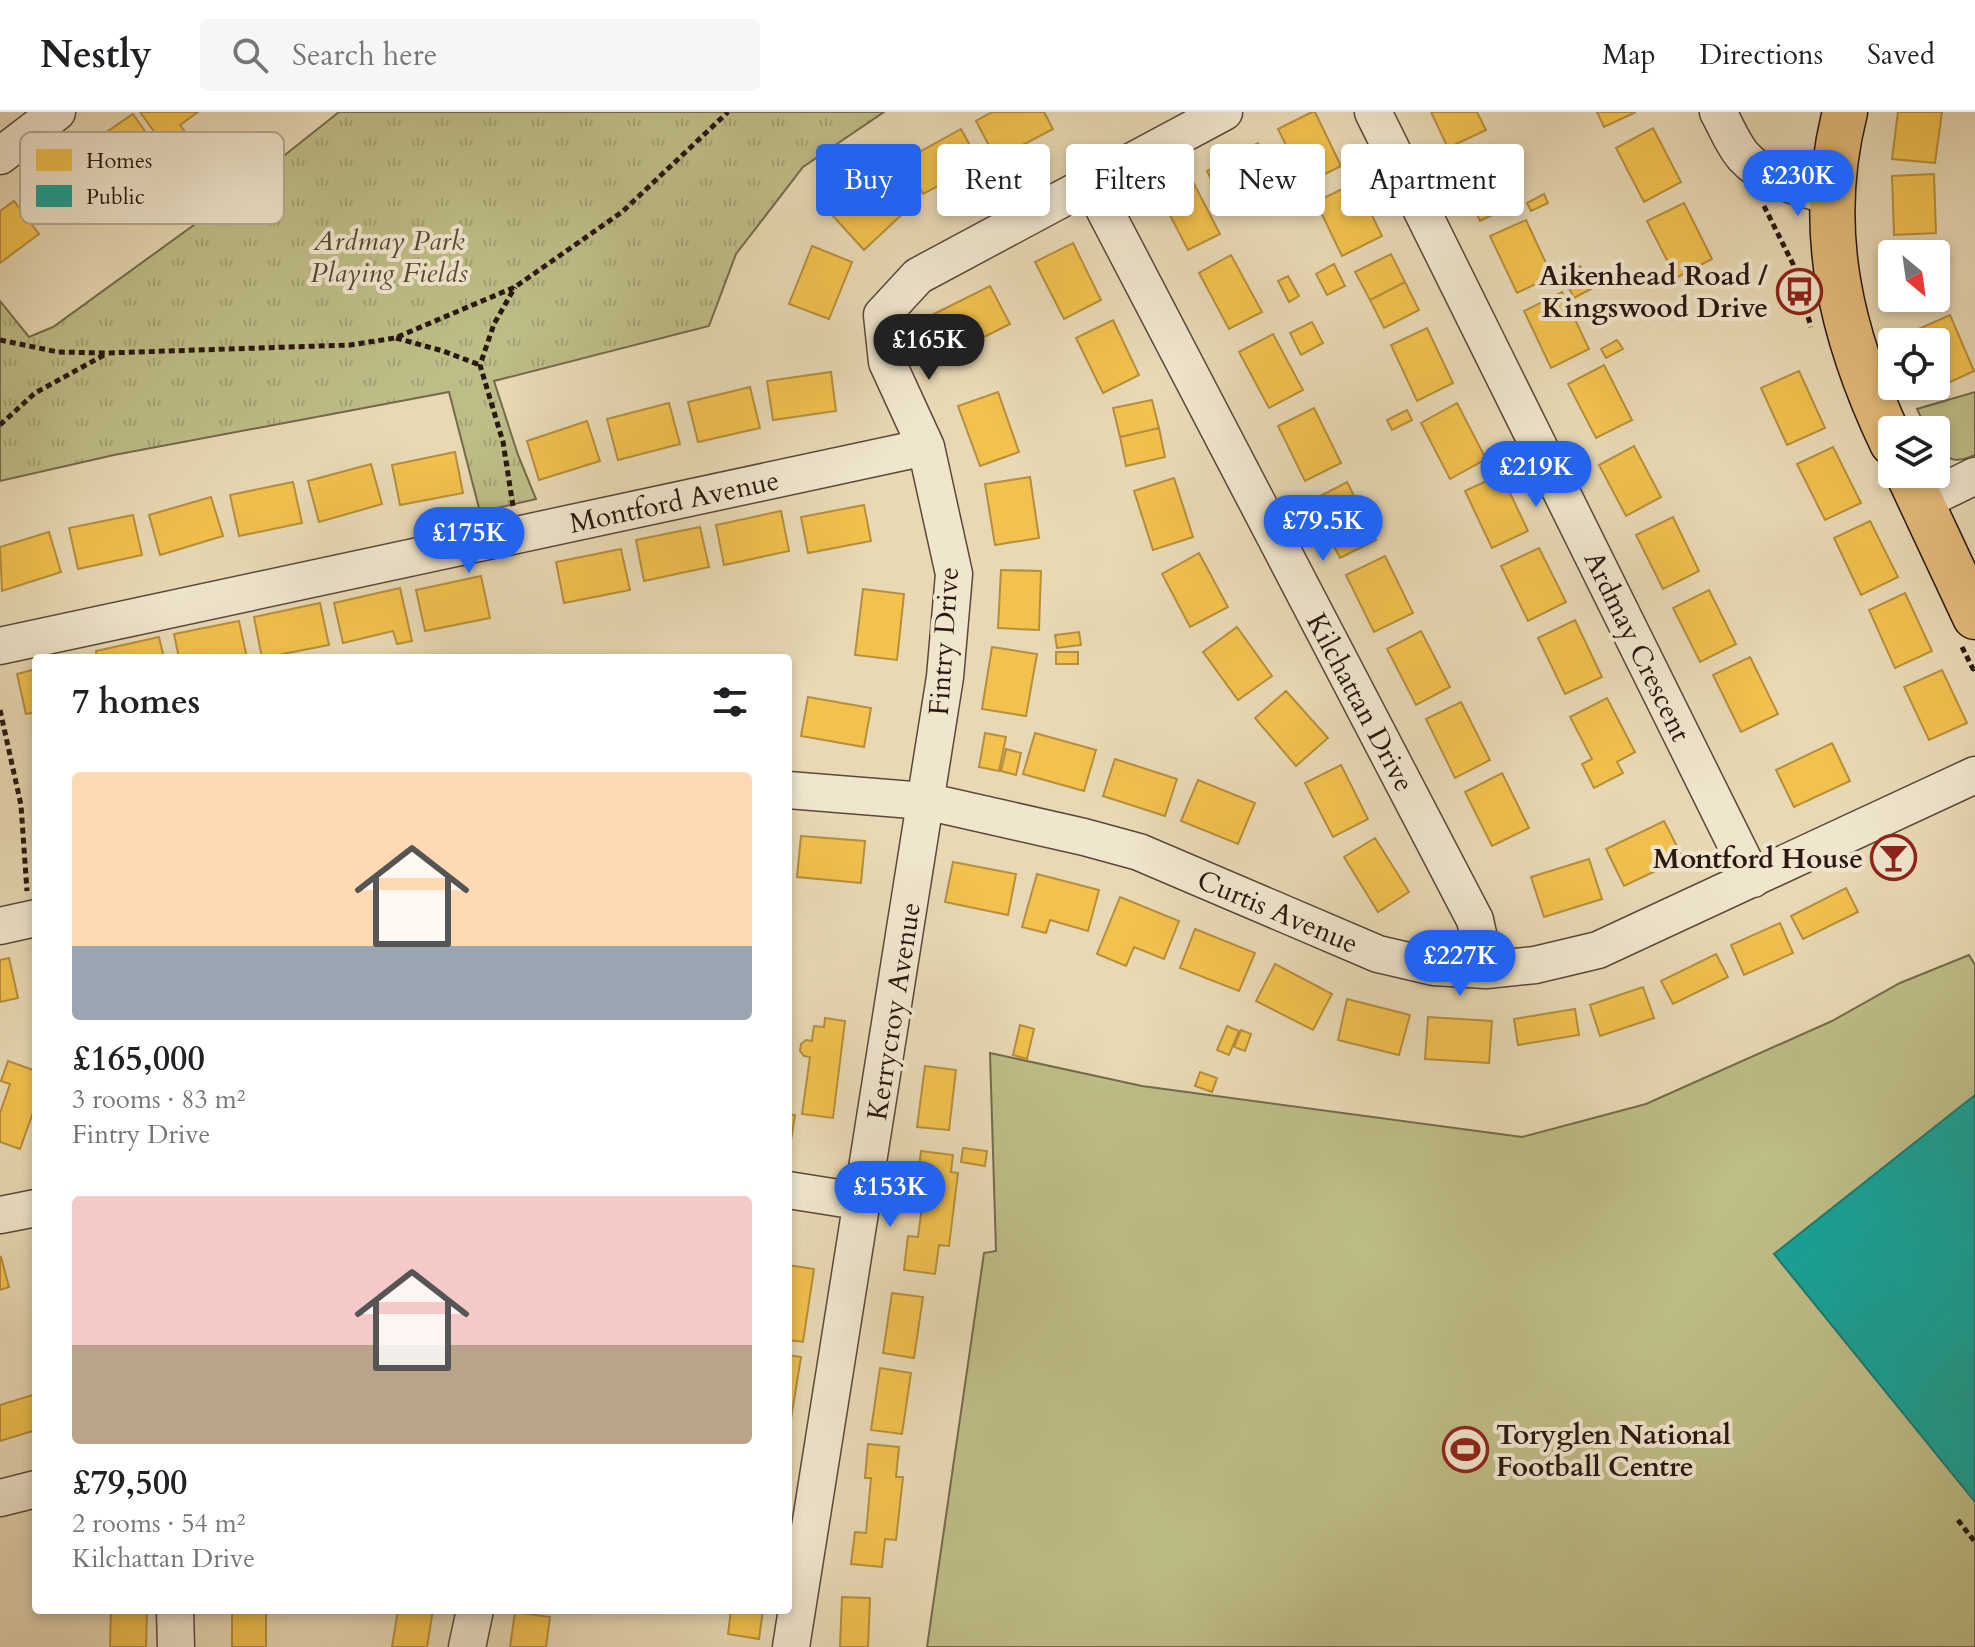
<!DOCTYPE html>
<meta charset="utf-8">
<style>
body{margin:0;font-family:Cardo,serif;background:#f6f6f6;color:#202124;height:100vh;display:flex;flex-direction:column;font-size:30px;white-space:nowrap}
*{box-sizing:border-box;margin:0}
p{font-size:26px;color:#757577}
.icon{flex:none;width:44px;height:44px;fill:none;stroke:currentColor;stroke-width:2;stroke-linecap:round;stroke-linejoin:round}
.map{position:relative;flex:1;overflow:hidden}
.side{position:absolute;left:32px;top:542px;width:760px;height:960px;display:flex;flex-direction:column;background:#fff;border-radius:8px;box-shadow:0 4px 12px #0003}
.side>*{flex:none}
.banner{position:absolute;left:816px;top:32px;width:760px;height:72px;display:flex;gap:16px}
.needle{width:52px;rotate:151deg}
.fabs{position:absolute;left:1878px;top:128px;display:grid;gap:16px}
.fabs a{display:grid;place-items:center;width:72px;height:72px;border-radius:8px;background:#fff;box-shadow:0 4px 12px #0003;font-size:40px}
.price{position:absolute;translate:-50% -68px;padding:0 18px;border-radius:28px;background:#2563eb;color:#fff;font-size:26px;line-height:52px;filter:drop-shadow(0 2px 4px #0008)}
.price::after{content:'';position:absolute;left:50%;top:48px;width:24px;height:18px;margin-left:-12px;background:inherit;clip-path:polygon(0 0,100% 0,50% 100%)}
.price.active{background:#222;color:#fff}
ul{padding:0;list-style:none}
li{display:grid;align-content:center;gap:16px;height:424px;padding:0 40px}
li span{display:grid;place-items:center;height:248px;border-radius:8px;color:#555}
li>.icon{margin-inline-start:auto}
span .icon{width:144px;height:144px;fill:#fffc;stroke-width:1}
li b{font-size:34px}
h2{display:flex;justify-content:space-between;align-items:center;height:96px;padding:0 40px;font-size:34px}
.tag{padding:0 28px;border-radius:8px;background:#fff;box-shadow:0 4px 12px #0003;font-size:28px;line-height:72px}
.tag.active{background:#2563eb;color:#fff}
header{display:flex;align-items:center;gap:48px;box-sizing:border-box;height:112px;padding:0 40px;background:#fff;border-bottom:2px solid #e0e0e0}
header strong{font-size:38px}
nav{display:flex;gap:44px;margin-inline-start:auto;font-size:28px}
.search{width:560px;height:72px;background:#f6f6f6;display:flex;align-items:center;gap:20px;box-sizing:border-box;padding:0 28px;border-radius:8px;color:#757577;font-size:30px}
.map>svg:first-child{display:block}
.grass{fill:#bebd87;stroke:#746a4c;stroke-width:2}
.park{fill:url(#park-tufts);stroke:#746a4c;stroke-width:2}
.homes{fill:#f2c14e;stroke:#b68e3c;stroke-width:2}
.public{fill:#17a398;stroke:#1d7970;stroke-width:2}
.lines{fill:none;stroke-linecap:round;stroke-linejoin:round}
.minor-casing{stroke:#5a483a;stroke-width:39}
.major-casing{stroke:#2a1811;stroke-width:47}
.path{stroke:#2a1811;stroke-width:5;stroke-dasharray:6 4;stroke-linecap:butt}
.minor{stroke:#f0e6ce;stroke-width:36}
.major{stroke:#e4bc7a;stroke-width:44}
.labels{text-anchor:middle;stroke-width:8;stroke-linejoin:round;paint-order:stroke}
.park-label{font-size:28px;font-style:italic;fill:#564a34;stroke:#f0e6ce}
.poi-label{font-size:28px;font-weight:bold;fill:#2a1811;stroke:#f0e6ce;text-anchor:end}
.street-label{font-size:28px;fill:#2a1811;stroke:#f0e6ce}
.key{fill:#f0e6ce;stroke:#b5a895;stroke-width:2}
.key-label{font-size:22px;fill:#2a1811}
</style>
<header>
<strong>Nestly</strong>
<div class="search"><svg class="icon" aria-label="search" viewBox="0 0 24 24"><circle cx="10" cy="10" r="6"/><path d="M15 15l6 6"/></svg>Search here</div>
<nav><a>Map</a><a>Directions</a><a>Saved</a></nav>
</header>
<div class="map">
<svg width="1975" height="1535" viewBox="0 0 1975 1535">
<defs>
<pattern id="park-tufts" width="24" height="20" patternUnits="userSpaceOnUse" patternTransform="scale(2)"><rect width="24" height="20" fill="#bebd87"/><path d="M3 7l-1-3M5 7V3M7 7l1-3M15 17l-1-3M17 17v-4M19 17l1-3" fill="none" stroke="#a3a274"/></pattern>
</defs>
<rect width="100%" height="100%" fill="#e8d9b4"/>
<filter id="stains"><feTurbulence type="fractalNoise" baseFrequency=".0025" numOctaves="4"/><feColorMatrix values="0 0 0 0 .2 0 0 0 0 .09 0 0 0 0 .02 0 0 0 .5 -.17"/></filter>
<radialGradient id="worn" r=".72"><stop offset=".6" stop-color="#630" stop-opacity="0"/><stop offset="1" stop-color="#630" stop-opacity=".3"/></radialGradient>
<path class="grass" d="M1975 280V343C1958 351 1948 350 1936 334V318H1927L1917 297Z
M1969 843 1975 853V1535H927L984 1141 996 1139 990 941 1142 974 1522 1025 1646 992 1832 909 1900 871Z"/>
<path class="park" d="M339 0H884L803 55 736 142 709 214 494 269 518 343 536 387 480 400 449 280 114 343 0 369V189L29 225 53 215 227 89Z"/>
<path class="homes" d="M140 0H198L180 13 193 30 183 37 179 32 168 39Z
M992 0H1044L1053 17 996 47 976 9Z
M1312 0H1315L1341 54 1305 72 1278 17Z
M1431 0H1477L1486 18 1448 36Z
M1597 0H1636L1604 15Z
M1898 0H1942L1935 51 1892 47Z
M133 2 162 44 143 57 137 48 119 60 126 70 105 84 92 65 99 60 83 36Z
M1653 16 1681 70 1644 90 1616 36Z
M961 17 980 52 923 82 905 48Z
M1258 31 1269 52 1246 63 1235 42Z
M1489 34 1517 91 1480 109 1453 51Z
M1233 47 1244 68 1235 72 1224 51Z
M1219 53 1229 72 1217 79 1207 59Z
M880 60 912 93 864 138 833 104Z
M1934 62 1936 121 1894 123 1892 64Z
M1190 64 1220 122 1188 138 1158 80Z
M1356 70 1382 124 1342 144 1316 90Z
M1544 82 1548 91 1531 99 1527 91Z
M14 89 39 122 0 151V99Z
M1684 91 1712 147 1676 166 1647 109Z
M1526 108 1552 164 1517 181 1490 124Z
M1073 131 1101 188 1064 207 1035 150Z
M812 134 852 150 829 207 789 192Z
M1937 134 1949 191 1910 199 1907 186H1936V142H1900Z
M1391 142 1405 170 1370 188 1355 160Z
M1231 143 1262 200 1229 217 1199 161Z
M1334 152 1345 174 1327 183 1316 162Z
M1580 154 1585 164 1567 173 1562 163Z
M1288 164 1299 184 1289 190 1278 169Z
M1586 167 1591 177 1574 186 1569 176Z
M1405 170 1419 198 1384 216 1370 188Z
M990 174 1010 212 952 241 932 203Z
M1562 180 1589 237 1551 256 1524 199Z
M1950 203 1974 259 1939 275 1936 269V230H1919L1914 219Z
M1113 208 1139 263 1103 281 1076 226Z
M1312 210 1323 231 1301 243 1290 221Z
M1427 216 1453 271 1417 289 1391 233Z
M1273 222 1303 278 1269 296 1239 240Z
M1617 228 1623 237 1606 246 1601 237Z
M1604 253 1632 308 1596 326 1568 272Z
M1799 259 1825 316 1787 333 1761 276Z
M831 260 836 299 773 308 767 269Z
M750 275 760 316 698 330 688 290Z
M998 280 1019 340 980 354 958 294Z
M1152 288 1159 316 1120 325 1113 296Z
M669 291 680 332 618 348 607 307Z
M1457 291 1486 347 1450 367 1421 311Z
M1314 296 1341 351 1305 369 1278 314Z
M1407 298 1412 308 1392 318 1387 308Z
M587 309 600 349 539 368 527 329Z
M1159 316 1165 345 1126 354 1120 325Z
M1634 334 1661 385 1626 404 1599 353Z
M1833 335 1861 391 1825 408 1797 352Z
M455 340 463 381 400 393 392 353Z
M371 352 382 392 319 410 308 369Z
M1501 362 1528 419 1492 436 1465 379Z
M1030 365 1039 426 995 433 985 372Z
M1174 366 1193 425 1153 438 1134 379Z
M293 370 302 411 239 424 230 383Z
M1347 370 1376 428 1340 446 1311 389Z
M211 385 223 424 160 443 149 403Z
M864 393 871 429 808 441 801 405Z
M781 399 789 439 724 453 716 413Z
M133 403 142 443 78 457 69 416Z
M1673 405 1699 459 1663 477 1636 423Z
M1870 409 1898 465 1861 483 1834 426Z
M700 415 709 455 644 469 636 428Z
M49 420 61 460 2 479 0 435Z
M1539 436 1566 490 1528 509 1501 454Z
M621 437 630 478 564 491 556 450Z
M1199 441 1228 495 1190 515 1162 462Z
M1385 444 1413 501 1374 520 1346 463Z
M1001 458 1041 459 1039 518 998 516Z
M481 464 490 506 425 519 416 478Z
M400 476 412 529 397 532 393 519 343 531 334 491Z
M863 477 904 482 897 548 855 543Z
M1709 478 1736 532 1700 550 1673 496Z
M1905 481 1932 539 1895 556 1869 498Z
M320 491 329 533 262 546 254 505Z
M1575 508 1602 565 1565 582 1538 526Z
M239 509 247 546H179L174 522Z
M1237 515 1272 564 1238 588 1203 540Z
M1421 519 1450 575 1416 593 1387 537Z
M1079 520 1081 533 1057 536 1055 523Z
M159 525 164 546H97L96 539Z
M992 535 1037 542 1026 604 982 597Z
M1056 540H1078V552H1056Z
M1750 545 1778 602 1741 620 1713 563Z
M36 557V600L26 602 17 562Z
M1942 558 1967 611 1929 628 1904 575Z
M1286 579 1328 626 1296 654 1255 606Z
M808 585 871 596 864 635 801 624Z
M1607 586 1635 640 1617 650 1623 661 1594 676 1582 652 1592 647 1570 605Z
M1461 590 1490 648 1455 666 1426 607Z
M985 621 1006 625 999 659 979 655Z
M1035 621 1096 638 1084 679 1023 662Z
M1832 631 1850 669 1794 695 1776 658Z
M1006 637 1021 641 1016 663 1001 659Z
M1115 647 1177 667 1165 704 1103 684Z
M1341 653 1368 707 1333 725 1305 671Z
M1502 661 1529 716 1492 734 1465 680Z
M1198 668 1255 691 1238 732 1181 709Z
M1664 709 1683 746 1624 774 1606 737Z
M801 724 865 729 861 771 797 765Z
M1375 726 1409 780 1378 800 1344 745Z
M1589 747 1602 787 1544 805 1531 765Z
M953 750 1016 762 1008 803 945 790Z
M1037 762 1099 778 1088 819 1050 808 1046 821 1022 815Z
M1846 776 1858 800 1803 827 1791 804Z
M1120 785 1179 809 1164 847 1134 835 1126 854 1097 842Z
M1780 811 1793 841 1744 863 1731 833Z
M1195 817 1255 841 1239 879 1180 856Z
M1716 842 1728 865 1673 892 1661 869Z
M9 846 18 886 0 890V848Z
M1275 852 1332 882 1313 918 1256 889Z
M1643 875 1654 906 1600 924 1590 893Z
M1347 887 1410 903 1399 943 1338 928Z
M1575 897 1579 923 1518 933 1514 907Z
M1428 905 1492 909 1489 951 1425 947Z
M825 906 845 909 833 1006 802 1002 810 945 804 944 800 939 801 932 806 928 812 929 814 914 824 915Z
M1020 913 1034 917 1027 947 1013 943Z
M1227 914 1239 919 1229 943 1217 938Z
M1241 918 1251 922 1245 939 1234 935Z
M8 949 36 959V992L20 1037 0 1030V1001L10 972 1 969Z
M925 954 956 958 949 1018 917 1015Z
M1200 960 1217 966 1212 980 1195 974Z
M788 1002 795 1003 790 1035 788 1034Z
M963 1036 987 1039 985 1054 961 1050Z
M921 1039 953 1043 951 1060 958 1061 949 1134 939 1133 935 1162 904 1158 908 1124 918 1125 925 1072 917 1071Z
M1 1145 9 1175 0 1178V1146Z
M788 1153 814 1157 803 1230 788 1228Z
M892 1181 923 1185 914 1246 883 1241Z
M788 1243 801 1245 791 1307 788 1306Z
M880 1256 911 1261 902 1322 871 1318Z
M36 1282V1318L0 1329V1293Z
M868 1332 899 1335 896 1365H903L896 1428 885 1427 882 1455 851 1452 855 1420 866 1421 871 1366H865Z
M842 1485 870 1486 868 1535H840Z
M111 1498H147L146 1535H110Z
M232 1498H266V1535H232Z
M398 1498H433L427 1535H392Z
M731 1498H763L759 1527 728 1522Z
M515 1500 550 1505 546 1535H510Z"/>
<path class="public" d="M1975 983V1390L1774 1142Z"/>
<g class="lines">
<defs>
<path id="minor" d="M1373 0 1753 767
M1718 0C1726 14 1733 33 1744 45 1766 69 1801 76 1831 84
M0 44 57 0
M1090 70 1475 808 1486 858
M1922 390 1975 364
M0 534 926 335
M788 678 925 689 1084 725 1139 740 1378 842 1434 855 1486 858 1535 853 1598 838 1975 663
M0 814 36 806
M788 1078 864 1090
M0 1103 36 1096
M0 1386 36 1377
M175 1498 176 1535
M467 1535 475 1498
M791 1535 945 565 954 462 926 335 887 250 882 203 918 164 1224 0"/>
<path id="major" d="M1845 0C1815 117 1841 224 1892 331
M1908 362 1975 505"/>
</defs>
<use href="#minor" class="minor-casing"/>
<use href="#major" class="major-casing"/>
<path class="path" d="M1764 94 1793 152 1811 215
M396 226 443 239 480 253
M0 228 58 240 107 241 350 233 395 226 515 175 622 100 728 0
M0 313 35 281 106 242
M513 394 503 330 480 253 494 212 515 175
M1962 535 1973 557 1975 556
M0 598 21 693 27 779
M1958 1408 1975 1430"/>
<use href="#minor" class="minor"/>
<use href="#major" class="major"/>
</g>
<defs>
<symbol id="bus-ring" viewBox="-11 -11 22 22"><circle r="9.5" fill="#f0e6ce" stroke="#8f2418" stroke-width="1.5"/><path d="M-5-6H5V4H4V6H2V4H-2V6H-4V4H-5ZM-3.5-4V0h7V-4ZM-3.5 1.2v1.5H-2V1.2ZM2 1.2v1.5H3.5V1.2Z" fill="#8f2418"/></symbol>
<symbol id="bar-ring" viewBox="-11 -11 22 22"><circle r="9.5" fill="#f0e6ce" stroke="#8f2418" stroke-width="1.5"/><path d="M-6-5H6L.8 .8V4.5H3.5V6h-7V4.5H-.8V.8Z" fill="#8f2418"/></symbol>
<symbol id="stadium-ring" viewBox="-11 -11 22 22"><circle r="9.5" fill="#f0e6ce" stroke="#8f2418" stroke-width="1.5"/><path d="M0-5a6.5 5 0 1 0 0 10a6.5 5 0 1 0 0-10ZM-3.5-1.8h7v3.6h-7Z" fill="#8f2418"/></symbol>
</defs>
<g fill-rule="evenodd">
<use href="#bus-ring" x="1774" y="154" width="51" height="51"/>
<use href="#bar-ring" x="1868" y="720" width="51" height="51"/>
<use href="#stadium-ring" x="1440" y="1312" width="51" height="51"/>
</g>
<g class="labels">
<g class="park-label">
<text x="389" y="138">Ardmay Park<tspan x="389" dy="32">Playing Fields</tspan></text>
</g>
<g class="poi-label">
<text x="1768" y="173">Aikenhead Road /<tspan x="1768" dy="32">Kingswood Drive</tspan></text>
<text x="1863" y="756">Montford House</text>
<text x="1496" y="1332" text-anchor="start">Toryglen National<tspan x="1496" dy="32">Football Centre</tspan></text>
</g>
<g class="street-label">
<text transform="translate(674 389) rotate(-12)" y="10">Montford Avenue</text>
<text transform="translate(943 529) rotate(-86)" y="10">Fintry Drive</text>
<text transform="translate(1638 534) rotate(64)" y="10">Ardmay Crescent</text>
<text transform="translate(1361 590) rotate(62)" y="10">Kilchattan Drive</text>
<text transform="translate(1278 799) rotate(23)" y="10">Curtis Avenue</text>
<text transform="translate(893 899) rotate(-81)" y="10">Kerrycroy Avenue</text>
</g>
</g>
<rect x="20" y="20" width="264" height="92" rx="12" class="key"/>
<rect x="36" y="37" width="36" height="22" fill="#f2c14e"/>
<rect x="36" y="73" width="36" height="22" fill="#17a398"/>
<g class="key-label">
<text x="86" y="56">Homes</text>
<text x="86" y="92">Public</text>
</g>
<rect width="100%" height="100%" filter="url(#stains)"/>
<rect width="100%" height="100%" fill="url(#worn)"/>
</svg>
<div class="fabs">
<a><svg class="needle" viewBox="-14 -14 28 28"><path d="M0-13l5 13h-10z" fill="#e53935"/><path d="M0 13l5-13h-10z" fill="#757577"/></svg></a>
<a><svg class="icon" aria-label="locate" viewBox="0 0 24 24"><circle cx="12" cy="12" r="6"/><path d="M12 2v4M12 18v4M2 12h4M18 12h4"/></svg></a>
<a><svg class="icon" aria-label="layers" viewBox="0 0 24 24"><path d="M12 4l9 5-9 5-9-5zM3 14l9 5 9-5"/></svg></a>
</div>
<b class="price" style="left:1798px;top:106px">£230K</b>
<b class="price active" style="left:929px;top:270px">£165K</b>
<b class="price" style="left:1536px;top:397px">£219K</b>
<b class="price" style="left:1323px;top:451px">£79.5K</b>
<b class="price" style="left:469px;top:463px">£175K</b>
<b class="price" style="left:1460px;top:886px">£227K</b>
<b class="price" style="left:890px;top:1117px">£153K</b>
<div class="banner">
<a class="tag active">Buy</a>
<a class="tag">Rent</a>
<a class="tag">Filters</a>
<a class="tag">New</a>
<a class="tag">Apartment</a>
</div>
<section class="side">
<h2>7 homes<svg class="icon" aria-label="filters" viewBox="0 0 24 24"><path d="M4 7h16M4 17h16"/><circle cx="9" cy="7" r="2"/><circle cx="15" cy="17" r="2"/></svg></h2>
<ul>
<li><span style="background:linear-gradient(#ffd9b3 70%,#9aa5b1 0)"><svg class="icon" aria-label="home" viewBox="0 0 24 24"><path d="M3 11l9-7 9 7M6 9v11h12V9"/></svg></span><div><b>£165,000</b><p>3 rooms · 83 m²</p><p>Fintry Drive</p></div></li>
<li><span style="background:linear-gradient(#f6c9c9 60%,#b9a48a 0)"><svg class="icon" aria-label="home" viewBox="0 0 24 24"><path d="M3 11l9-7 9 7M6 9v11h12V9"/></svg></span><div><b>£79,500</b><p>2 rooms · 54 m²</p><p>Kilchattan Drive</p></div></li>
</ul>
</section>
</div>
